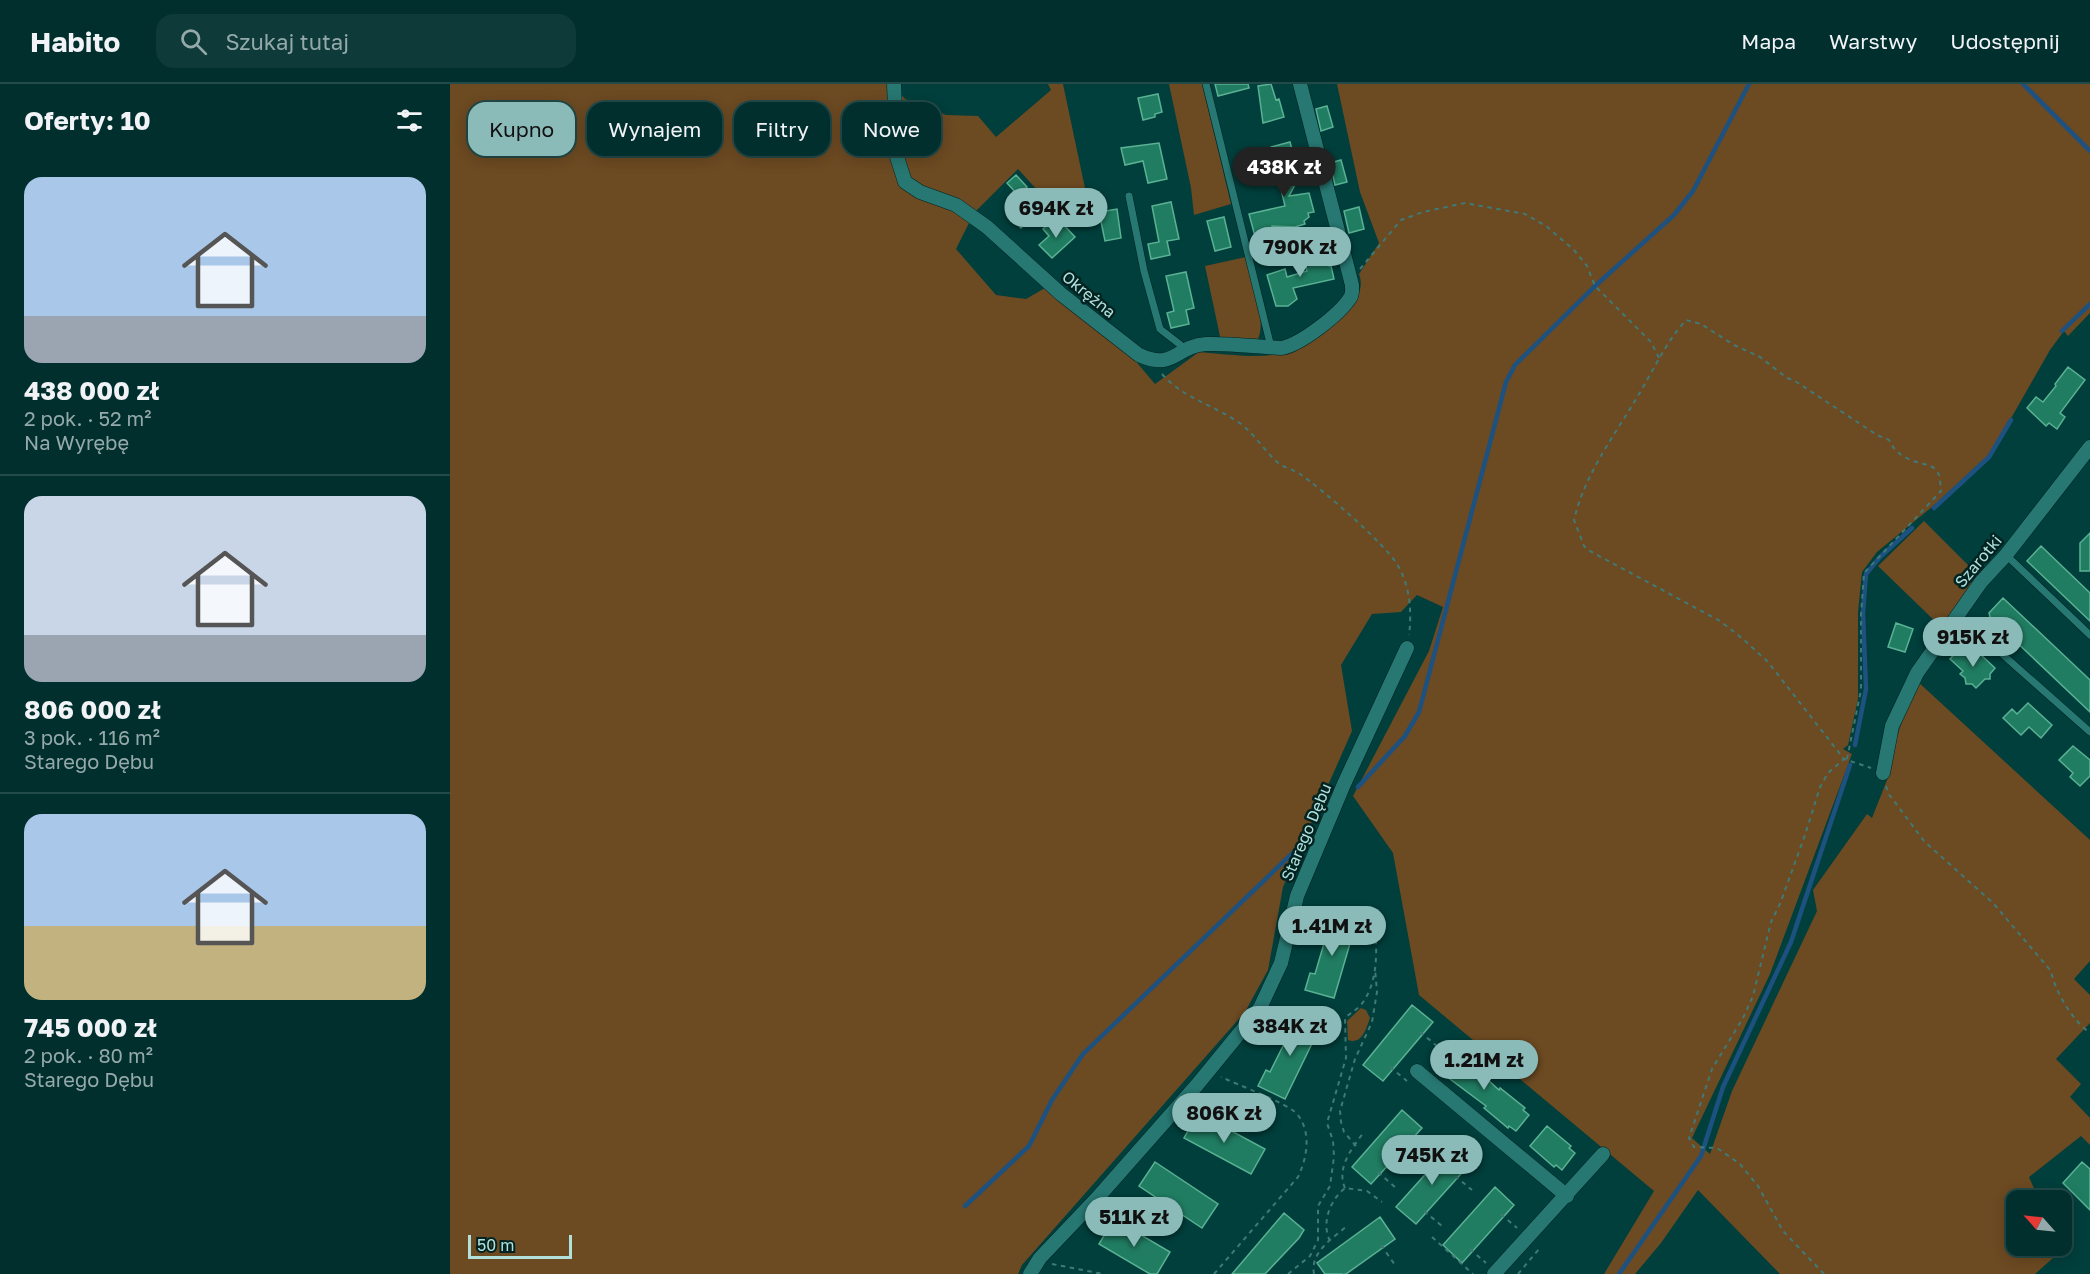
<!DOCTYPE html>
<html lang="pl">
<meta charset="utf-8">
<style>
body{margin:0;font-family:"Golos Text",sans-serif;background:#0e3b39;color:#f1f3f6;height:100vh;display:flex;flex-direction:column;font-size:22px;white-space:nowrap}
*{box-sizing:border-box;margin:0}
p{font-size:20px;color:#95a9aa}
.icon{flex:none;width:33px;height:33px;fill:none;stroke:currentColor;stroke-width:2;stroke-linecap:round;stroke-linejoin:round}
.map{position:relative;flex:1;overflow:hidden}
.details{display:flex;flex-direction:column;background:#002f2d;width:450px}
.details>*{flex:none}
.banner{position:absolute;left:18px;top:18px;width:570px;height:54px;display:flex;gap:12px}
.needle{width:39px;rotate:297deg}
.fabs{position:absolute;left:1556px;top:1106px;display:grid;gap:12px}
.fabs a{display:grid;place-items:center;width:66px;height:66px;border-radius:12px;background:#002f2d;box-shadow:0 3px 15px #0003,0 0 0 2px #224a49;font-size:30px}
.scale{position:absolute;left:18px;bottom:15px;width:104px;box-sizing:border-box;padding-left:6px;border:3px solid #b2e0db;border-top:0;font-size:16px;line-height:21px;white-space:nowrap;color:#b2e0db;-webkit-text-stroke:4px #022321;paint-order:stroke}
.price{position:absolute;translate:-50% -51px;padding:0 14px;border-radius:21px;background:#8bbbb9;color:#111;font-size:20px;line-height:39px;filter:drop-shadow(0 2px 3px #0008)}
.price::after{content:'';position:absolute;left:50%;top:36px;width:18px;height:14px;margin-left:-9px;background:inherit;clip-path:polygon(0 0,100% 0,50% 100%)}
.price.active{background:#222;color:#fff}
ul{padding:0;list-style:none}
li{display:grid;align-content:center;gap:12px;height:318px;padding:0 24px}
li+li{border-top:2px solid #224a49}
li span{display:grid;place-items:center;height:186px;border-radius:18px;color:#555}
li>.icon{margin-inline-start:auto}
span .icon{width:108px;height:108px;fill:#fffc;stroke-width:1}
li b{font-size:26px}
h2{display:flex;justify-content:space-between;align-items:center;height:72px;padding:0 24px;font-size:26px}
.pill{padding:0 21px;border-radius:18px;background:#002f2d;box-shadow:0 3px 15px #0003,0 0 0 2px #224a49;font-size:21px;line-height:54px}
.pill.active{background:#8bbbb9;color:#111}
header{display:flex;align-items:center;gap:36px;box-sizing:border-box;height:84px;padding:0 30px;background:#002f2d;border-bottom:2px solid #224a49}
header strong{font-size:28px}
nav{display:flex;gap:33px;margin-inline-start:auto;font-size:21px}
.search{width:420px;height:54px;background:#0e3b39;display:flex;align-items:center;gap:15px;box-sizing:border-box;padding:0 21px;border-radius:18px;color:#95a9aa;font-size:22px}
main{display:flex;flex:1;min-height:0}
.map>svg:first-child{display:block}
.green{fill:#6c4a22}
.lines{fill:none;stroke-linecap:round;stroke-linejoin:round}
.stream{stroke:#1d5180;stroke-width:4.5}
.building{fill:#207d62;stroke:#5ab193;stroke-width:1.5}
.lane-casing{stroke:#022321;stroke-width:8}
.street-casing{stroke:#022321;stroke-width:15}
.path{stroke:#407975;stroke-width:2;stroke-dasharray:4.5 4.5;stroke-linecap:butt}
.lane{stroke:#277772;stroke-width:7}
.street{stroke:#277772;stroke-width:14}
.labels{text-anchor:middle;stroke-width:5;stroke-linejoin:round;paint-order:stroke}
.street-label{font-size:16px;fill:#b2e0db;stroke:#022321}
</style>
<header>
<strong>Habito</strong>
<div class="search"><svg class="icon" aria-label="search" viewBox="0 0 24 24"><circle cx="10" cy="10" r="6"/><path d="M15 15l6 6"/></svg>Szukaj tutaj</div>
<nav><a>Mapa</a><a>Warstwy</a><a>Udostępnij</a></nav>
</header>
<main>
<section class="details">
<h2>Oferty: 10<svg class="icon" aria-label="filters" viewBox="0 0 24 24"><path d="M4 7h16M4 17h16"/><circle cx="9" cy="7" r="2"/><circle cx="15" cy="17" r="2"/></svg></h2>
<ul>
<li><span style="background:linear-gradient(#a9c7e8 75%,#9aa5b1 0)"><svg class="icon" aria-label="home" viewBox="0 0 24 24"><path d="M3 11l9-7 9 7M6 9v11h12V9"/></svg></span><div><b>438 000 zł</b><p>2 pok. · 52 m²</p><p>Na Wyrębę</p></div></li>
<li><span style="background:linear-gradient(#c9d6e8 75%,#9aa5b1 0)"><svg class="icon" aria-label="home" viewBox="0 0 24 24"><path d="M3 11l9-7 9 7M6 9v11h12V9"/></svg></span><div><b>806 000 zł</b><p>3 pok. · 116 m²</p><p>Starego Dębu</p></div></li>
<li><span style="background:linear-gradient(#a9c7e8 60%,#c2b280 0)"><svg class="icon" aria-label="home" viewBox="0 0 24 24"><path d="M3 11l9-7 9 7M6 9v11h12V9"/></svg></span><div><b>745 000 zł</b><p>2 pok. · 80 m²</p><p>Starego Dębu</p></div></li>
</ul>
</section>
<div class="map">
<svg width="1640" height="1190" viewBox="0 0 1640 1190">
<rect width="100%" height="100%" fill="#003f3c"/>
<path class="green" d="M0 0H442L455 15 496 31 528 32 546 53 601 6 598 0H613L636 109 599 119 568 85 524 129 506 165 546 211 576 215 595 204 683 274 705 300 749 268C817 274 842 281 893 229 905 218 915 206 909 190L929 159 910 108 887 0H1640V229L1618 252 1614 247 1600 266 1540 371 1499 409 1427 468 1412 488 1408 528V615L1398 661 1393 665 1402 670 1320 890 1242 1054 1260 1070 1282 1007 1367 827 1363 806 1417 730 1422 734 1437 696 1442 667 1466 596 1640 756V877L1624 895 1640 911V939L1606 975 1631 1000 1620 1013 1640 1034V1061L1631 1052 1579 1093 1589 1116H1566V1161H1610L1612 1166 1585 1190H1330L1248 1106 1211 1159 1185 1190H1154L1204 1107 969 911 943 769 903 712 979 567 993 523 967 511 951 528 922 530 891 581 902 647 833 803 818 886 795 928 572 1181 568 1190H0Z
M719 0H752L781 120 744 131 741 104Z
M796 173C801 194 817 235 808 255L802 257H771L755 182Z
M1474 437 1530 493 1491 543 1428 482Z
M911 924 916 926 920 934C916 945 912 961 898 956L897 937Z"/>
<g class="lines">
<path class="stream" d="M1573 0 1640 67
M1612 247 1640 220
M1484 424 1539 373 1561 336
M1405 661 1416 605 1413 529 1416 490 1430 473 1462 444
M908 703 955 652 969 628 1056 298 1065 281 1145 202 1224 131 1243 107 1299 0
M515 1122 579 1062 602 1016 633 970 852 760
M1169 1190 1251 1072 1273 1003 1341 858 1400 681"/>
</g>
<path class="building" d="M765 0H798L799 4 768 12Z
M821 0 826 16 829 15 834 33 813 39 808 2Z
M708 10 712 28 705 30V33L693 36 688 14Z
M877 22 883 43 871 47 866 25Z
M840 58 847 85 852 88 839 112 859 109 864 128 858 129 859 133 854 137 855 140 845 143 822 142 824 151 806 156 799 130 835 122 821 63Z
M709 59 717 95 698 99 693 77 675 81 671 64Z
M891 76 897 98 885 101 880 79Z
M566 91 577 103 568 111 557 99Z
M572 114 586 129 571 144 560 132 567 124 564 121Z
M721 118 729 155 717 157 720 171 701 175 698 160 709 158 702 122Z
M909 123 914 145 899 149 894 127Z
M667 125 671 154 655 157 649 128Z
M774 133 781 163 765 167 757 137Z
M601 137 607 143 612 139 625 153 602 174 589 161 599 152 593 145Z
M870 164 873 176 877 175 879 182H881L884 195 843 204 847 215 838 222H826L817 191 835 185 837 193 857 187 853 168Z
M736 188 744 224 736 226 739 240 721 244 717 229 724 227 716 192Z
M1618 283 1635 296 1610 329 1615 333 1607 345 1599 339 1596 342 1577 324 1586 313 1593 318 1606 302 1605 300Z
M1640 449V487H1630V459Z
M1591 462 1640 509V537L1577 477Z
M1553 514 1640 596V628L1540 533 1539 529Z
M1446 539 1463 545 1455 568 1438 563Z
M1510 564 1523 576 1529 569 1545 584 1540 590V595H1535L1526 604 1522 600H1516L1515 594 1510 590 1513 587 1500 575Z
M1578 619 1602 641 1591 654 1579 643 1571 651 1553 634 1562 625 1567 630Z
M1623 662 1640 676V692L1630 702 1620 693 1623 689 1609 676Z
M877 831 906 839 884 914 855 906 860 889 865 890 875 856 870 855Z
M962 921 983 938 933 997 913 981Z
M843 931 869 945 835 1015 808 1002 816 986 820 988 836 956 831 954Z
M1004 965 1049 1006 1050 1004 1075 1024 1073 1026 1079 1031 1066 1047 1059 1042 1058 1044 1034 1024 1036 1022 988 986Z
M952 1026 972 1044 921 1100 902 1083Z
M748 1029 815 1065 801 1090 734 1054Z
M1097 1042 1121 1062 1119 1064 1125 1069 1112 1086 1106 1081 1104 1083 1080 1062Z
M998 1065 1018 1082 966 1140 946 1123Z
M705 1078 768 1120 752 1144 689 1102Z
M1632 1078 1640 1085V1126L1613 1099Z
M1045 1103 1064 1121 1012 1179 993 1161Z
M834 1129 854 1146 849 1154 815 1190H782Z
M930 1133 945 1155 896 1190H875L867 1179Z
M664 1135 720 1168 707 1190H700L649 1160Z"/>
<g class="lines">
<defs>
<path id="lane" d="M756 0 821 263
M679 112 694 187 710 245 737 266
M1556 471 1640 551
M1507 530 1640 648"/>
<path id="street" d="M444 0 447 73 455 98 470 108 506 121 537 143 611 210 689 271C725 287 725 262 756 260 780 259 807 263 832 264 851 260 889 231 900 214 903 210 902 206 902 201L850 0
M1433 689 1442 642 1467 589 1531 498 1556 471 1640 363
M967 987 1117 1112
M580 1190 590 1174 649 1112 747 1001 810 924 831 879 847 812 894 700 957 564
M1044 1190 1153 1070"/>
</defs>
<use href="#lane" class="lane-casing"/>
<use href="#street" class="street-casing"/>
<path class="path" d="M910 185 951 136 973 128 1015 119 1075 130 1096 142 1124 166 1137 182 1145 202 1201 258 1209 274
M712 290C732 313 760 320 785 336 802 346 812 364 826 377 833 384 843 385 850 390 872 405 934 459 947 480 960 501 962 528 959 551
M1397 675 1411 606V531L1414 489 1491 407C1490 401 1491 393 1487 387 1480 376 1452 383 1439 356L1427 351 1345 297 1337 294 1310 273 1284 261 1251 240 1236 236C1216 258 1204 285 1189 310 1165 351 1135 389 1124 436L1134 462 1138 466 1270 537 1293 555 1318 578 1394 675 1421 684
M1436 702 1438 709 1474 757 1543 819 1601 887C1605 908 1623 937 1640 949
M970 948 987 962
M940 983 957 997
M959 1053 977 1069
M906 1062 894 1048 891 1038 890 1027 905 975 922 938 927 908 925 884
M928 1088 946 1104
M1005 1092 1022 1106
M895 1104C886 1084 902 1064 914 1048
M974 1127 992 1142
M1051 1130 1067 1144
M982 1153 1023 1190
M880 1157C871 1139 880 1116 895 1104L917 1107 932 1118
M931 1161 945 1181
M1020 1165 1036 1179
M602 1180 653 1190
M893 1189 894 1190
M764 1190 848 1093C857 1074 862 1048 847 1030 839 1020 786 1000 771 993
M838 1190 860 1172 868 1156V1122L880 1102 884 1073 883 1057 877 1039 896 974 895 934C900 929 905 927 910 922 928 901 928 866 924 841
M864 1190C860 1168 882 1155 897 1142
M1068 1190 1089 1165
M1374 1190 1333 1147 1308 1102 1290 1080 1267 1064 1244 1063 1239 1054 1262 985 1293 934 1303 912 1321 838 1330 820 1355 751 1370 703 1378 689 1394 675"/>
<use href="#lane" class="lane"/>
<use href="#street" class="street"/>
</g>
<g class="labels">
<g class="street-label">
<text transform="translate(639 210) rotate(39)" y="6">Okrężna</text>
<text transform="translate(1528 477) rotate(-50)" y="6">Szarotki</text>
<text transform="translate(856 748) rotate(-67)" y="6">Starego Dębu</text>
</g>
</g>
</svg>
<div class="fabs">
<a><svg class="needle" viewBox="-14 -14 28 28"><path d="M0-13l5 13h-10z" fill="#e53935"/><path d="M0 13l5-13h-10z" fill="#95a9aa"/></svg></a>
</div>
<div class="scale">50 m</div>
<b class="price active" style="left:834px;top:114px">438K zł</b>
<b class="price" style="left:606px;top:155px">694K zł</b>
<b class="price" style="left:850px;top:194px">790K zł</b>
<b class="price" style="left:1523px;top:584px">915K zł</b>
<b class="price" style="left:882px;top:873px">1.41M zł</b>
<b class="price" style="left:840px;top:973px">384K zł</b>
<b class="price" style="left:1034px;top:1007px">1.21M zł</b>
<b class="price" style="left:774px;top:1060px">806K zł</b>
<b class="price" style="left:982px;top:1102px">745K zł</b>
<b class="price" style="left:684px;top:1164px">511K zł</b>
<div class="banner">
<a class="pill active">Kupno</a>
<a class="pill">Wynajem</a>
<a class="pill">Filtry</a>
<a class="pill">Nowe</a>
</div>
</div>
</main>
